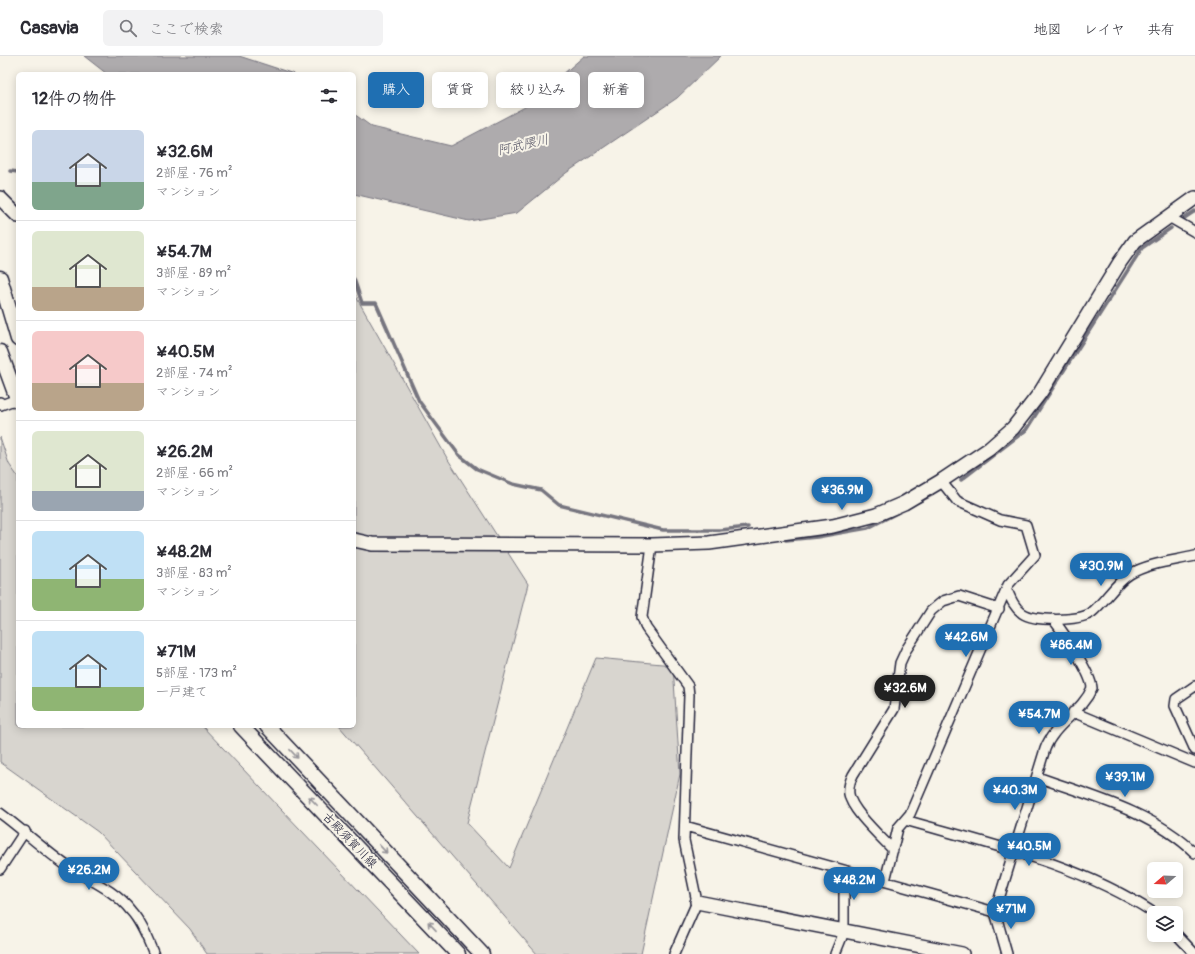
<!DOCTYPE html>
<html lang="ja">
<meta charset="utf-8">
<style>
body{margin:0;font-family:Pangolin,"Klee One",sans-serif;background:#f2f2f3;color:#2b2b33;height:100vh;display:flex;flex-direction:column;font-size:15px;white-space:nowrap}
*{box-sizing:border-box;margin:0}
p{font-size:13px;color:#7c7c81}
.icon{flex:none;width:22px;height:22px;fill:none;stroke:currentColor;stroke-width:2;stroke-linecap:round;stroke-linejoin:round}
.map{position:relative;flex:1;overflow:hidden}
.panel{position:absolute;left:16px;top:16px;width:340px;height:656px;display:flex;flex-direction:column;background:#fff;border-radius:6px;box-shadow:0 2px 10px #0003}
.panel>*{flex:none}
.top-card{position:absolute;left:368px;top:16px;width:380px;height:36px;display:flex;gap:8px}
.needle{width:26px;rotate:251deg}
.buttons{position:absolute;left:1147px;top:806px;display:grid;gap:8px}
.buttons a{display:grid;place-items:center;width:36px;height:36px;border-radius:6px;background:#fff;box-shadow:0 2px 10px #0003;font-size:20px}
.price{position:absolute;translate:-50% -34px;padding:0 9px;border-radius:14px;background:#1f6fb2;color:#fff;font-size:13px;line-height:26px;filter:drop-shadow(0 1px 2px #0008)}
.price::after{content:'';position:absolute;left:50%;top:24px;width:12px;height:9px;margin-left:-6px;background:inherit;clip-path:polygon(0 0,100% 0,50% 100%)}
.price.active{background:#222;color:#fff}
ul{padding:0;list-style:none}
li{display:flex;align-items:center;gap:12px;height:100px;padding:0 16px}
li+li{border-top:1px solid #e1e1e2}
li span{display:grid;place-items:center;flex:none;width:112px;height:80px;border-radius:6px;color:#555}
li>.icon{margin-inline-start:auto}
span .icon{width:48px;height:48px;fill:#fffc;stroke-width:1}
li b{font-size:17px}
h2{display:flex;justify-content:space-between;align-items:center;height:48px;padding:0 16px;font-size:17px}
.pill{padding:0 14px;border-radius:6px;background:#fff;box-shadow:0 2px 10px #0003;font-size:14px;line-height:36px}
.pill.active{background:#1f6fb2;color:#fff}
header{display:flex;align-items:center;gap:24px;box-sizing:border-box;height:56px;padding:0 20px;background:#fff;border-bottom:1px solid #e1e1e2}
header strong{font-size:19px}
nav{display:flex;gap:22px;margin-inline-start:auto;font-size:14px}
.search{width:280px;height:36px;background:#f2f2f3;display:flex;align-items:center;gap:10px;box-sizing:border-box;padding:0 14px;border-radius:6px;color:#7c7c81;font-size:15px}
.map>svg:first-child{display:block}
.green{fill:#d8d5cf;stroke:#7d7c85}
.water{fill:#aeabad;stroke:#76747f}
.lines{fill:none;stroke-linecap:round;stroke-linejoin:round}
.stream{stroke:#76747f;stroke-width:3.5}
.street-casing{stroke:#22223b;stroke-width:12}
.secondary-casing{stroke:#22223b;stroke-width:16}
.primary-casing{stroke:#22223b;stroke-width:17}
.street{stroke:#f7f3e8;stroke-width:9}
.secondary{stroke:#f7f3e8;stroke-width:13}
.primary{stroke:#f7f3e8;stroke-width:14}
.oneway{stroke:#97959a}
.labels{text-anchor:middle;stroke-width:4;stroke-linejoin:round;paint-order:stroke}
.street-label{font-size:12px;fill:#22223b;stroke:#f7f3e8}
.water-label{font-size:13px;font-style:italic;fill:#535263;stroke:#f7f3e8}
</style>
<header>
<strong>Casavia</strong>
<div class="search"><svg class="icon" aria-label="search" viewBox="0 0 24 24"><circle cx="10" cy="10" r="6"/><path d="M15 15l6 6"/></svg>ここで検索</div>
<nav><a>地図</a><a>レイヤ</a><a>共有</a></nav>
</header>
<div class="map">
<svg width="1195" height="898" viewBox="0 0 1195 898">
<rect width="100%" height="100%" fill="#f7f3e8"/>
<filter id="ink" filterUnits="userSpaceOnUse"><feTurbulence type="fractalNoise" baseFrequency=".025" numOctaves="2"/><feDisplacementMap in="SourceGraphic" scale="8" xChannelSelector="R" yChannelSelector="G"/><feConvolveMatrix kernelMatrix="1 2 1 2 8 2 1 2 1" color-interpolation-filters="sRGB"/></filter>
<g filter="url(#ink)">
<path class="green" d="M354 237 447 402 528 528 467 767 509 812 596 602 673 609 680 718 641 898H537L339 670H354Z
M0 381 9 408 18 421V670H202L419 898H207L190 873 98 776 0 706Z"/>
<path class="water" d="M84 0H239L294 18H107Z
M584 0H721L677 42 566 117 517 157 469 165 354 138V58L372 71 451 90 525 51Z"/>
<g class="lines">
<path class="stream" d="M10 115 18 116
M1183 163 1195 155
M354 223 362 247H376L419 345 459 399 477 413 513 428 541 434 559 449 663 474H720L748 471
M961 424 1026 374 1142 192 1171 172
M918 446 932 439
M786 484 817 481 868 472 897 457"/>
<defs>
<path id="street" d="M1169 161 1195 176
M0 346 1 349 17 343
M652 489 642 561 646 572 688 630 689 639 684 784 697 846 674 898
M1007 534C1011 543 1014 551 1022 557 1035 566 1078 565 1091 557 1105 546 1115 527 1130 518 1149 507 1174 505 1195 500
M1195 630 1176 643 1175 650 1195 694
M1073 656 1195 707
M1037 721C1091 740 1153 756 1195 797
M0 757C23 774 44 794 67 810 89 824 115 834 131 855 142 867 148 884 154 898
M905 764C989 788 1080 808 1154 857
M685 770 995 856
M893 794C881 781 851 754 849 738 848 731 850 725 853 719L894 653 900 607 906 594 931 555 943 545 959 540 999 553
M0 813 25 775
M885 825 898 772 910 758 1008 529 1035 499 1026 469 1000 464 957 445 941 425
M1176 878 1195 898
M835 898 844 876V814
M1007 898 995 856 1045 693C1054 668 1082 656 1092 632 1091 617 1063 576 1053 563"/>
<path id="secondary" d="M0 142 18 160
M354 484 372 488 652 489 709 487 833 470 876 459 904 447 941 425 989 393 1013 372 1040 337 1120 206 1135 185 1195 142
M697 846 962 898"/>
<path id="primary" d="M0 222 18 283
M0 296 18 345
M241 670 458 898
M267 670 482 898"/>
</defs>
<use href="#street" class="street-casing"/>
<use href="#secondary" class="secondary-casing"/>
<use href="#primary" class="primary-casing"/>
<use href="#street" class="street"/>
<use href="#secondary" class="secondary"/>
<use href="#primary" class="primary"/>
</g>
<defs><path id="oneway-shaft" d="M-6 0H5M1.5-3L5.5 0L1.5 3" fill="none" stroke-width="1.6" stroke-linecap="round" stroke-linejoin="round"/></defs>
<g class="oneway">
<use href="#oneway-shaft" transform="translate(294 698) rotate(47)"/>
<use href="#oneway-shaft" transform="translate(313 745) rotate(-134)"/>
<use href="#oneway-shaft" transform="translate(383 793) rotate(47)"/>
<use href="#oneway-shaft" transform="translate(432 870) rotate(-133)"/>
</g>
</g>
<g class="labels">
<g class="street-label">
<text transform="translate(350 784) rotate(46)" y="4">古殿須賀川線</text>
</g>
<g class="water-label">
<text transform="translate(523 88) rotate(-13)" y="5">阿武隈川</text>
</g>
</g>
</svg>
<div class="buttons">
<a><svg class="needle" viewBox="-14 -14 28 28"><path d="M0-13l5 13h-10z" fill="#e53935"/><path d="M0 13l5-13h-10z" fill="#7c7c81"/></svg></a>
<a><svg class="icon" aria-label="layers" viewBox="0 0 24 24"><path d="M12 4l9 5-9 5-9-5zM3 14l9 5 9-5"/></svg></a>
</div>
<b class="price" style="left:842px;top:455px">¥36.9M</b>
<b class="price" style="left:1101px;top:531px">¥30.9M</b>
<b class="price" style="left:966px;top:602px">¥42.6M</b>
<b class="price" style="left:1071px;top:610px">¥86.4M</b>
<b class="price active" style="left:905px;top:653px">¥32.6M</b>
<b class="price" style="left:1039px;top:679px">¥54.7M</b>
<b class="price" style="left:1125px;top:742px">¥39.1M</b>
<b class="price" style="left:1015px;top:755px">¥40.3M</b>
<b class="price" style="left:1029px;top:811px">¥40.5M</b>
<b class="price" style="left:89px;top:835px">¥26.2M</b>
<b class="price" style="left:854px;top:845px">¥48.2M</b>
<b class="price" style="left:1011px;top:874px">¥71M</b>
<div class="top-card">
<a class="pill active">購入</a>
<a class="pill">賃貸</a>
<a class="pill">絞り込み</a>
<a class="pill">新着</a>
</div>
<section class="panel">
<h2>12件の物件<svg class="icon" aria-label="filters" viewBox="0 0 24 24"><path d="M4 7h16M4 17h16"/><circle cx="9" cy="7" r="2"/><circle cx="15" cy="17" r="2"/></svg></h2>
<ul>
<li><span style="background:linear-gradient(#c9d6e8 65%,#7fa58c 0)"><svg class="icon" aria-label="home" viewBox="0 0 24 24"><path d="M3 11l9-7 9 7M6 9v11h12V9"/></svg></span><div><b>¥32.6M</b><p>2部屋 · 76 m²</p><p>マンション</p></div></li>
<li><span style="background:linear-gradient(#dfe7d0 70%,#b9a48a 0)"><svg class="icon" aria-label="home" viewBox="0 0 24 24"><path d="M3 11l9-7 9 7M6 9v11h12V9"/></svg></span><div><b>¥54.7M</b><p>3部屋 · 89 m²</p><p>マンション</p></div></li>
<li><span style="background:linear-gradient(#f6c9c9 65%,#b9a48a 0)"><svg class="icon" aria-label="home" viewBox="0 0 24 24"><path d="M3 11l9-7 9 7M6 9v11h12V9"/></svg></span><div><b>¥40.5M</b><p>2部屋 · 74 m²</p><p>マンション</p></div></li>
<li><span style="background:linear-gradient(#dfe7d0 75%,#9aa5b1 0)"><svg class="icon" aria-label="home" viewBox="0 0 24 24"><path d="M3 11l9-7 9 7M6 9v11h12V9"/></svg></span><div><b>¥26.2M</b><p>2部屋 · 66 m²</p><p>マンション</p></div></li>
<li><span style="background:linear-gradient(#bfe0f5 60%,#8fb573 0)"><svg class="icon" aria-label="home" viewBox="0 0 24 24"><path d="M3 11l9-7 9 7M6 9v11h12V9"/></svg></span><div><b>¥48.2M</b><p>3部屋 · 83 m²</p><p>マンション</p></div></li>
<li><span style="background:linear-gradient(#bfe0f5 70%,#8fb573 0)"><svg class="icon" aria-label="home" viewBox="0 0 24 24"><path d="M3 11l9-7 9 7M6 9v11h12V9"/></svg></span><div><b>¥71M</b><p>5部屋 · 173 m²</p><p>一戸建て</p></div></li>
</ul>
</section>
</div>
